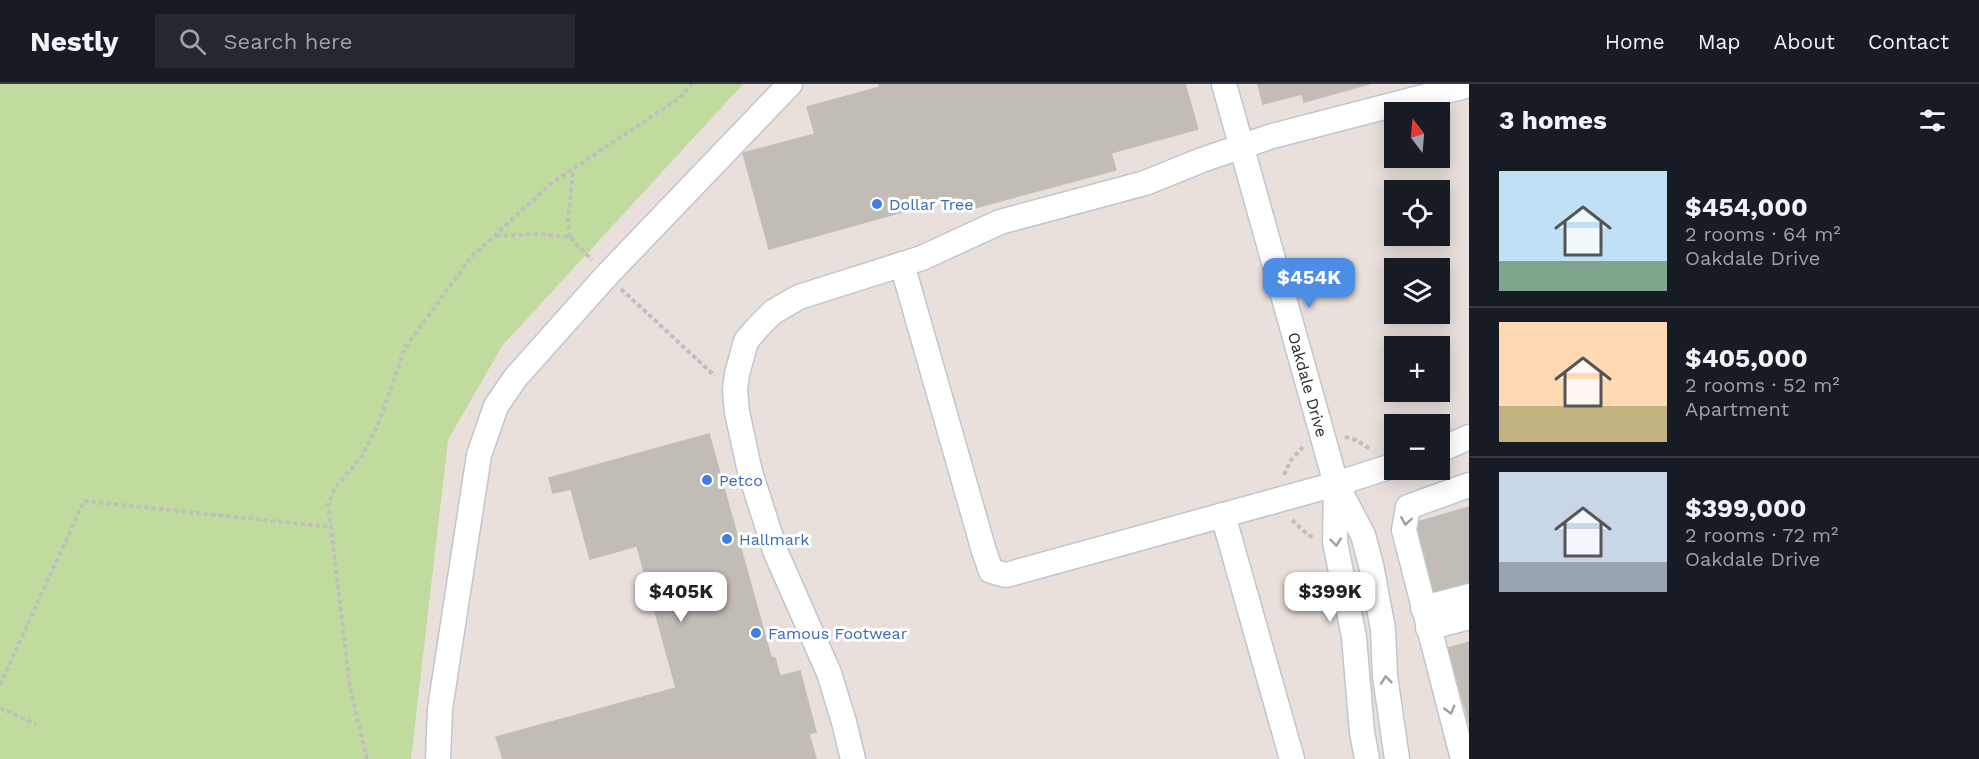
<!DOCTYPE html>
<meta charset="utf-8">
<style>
body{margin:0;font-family:"Work Sans",sans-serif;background:#242831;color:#f1f3f6;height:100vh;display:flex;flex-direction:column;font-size:22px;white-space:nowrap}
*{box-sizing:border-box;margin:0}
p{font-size:20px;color:#9ea1a6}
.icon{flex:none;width:33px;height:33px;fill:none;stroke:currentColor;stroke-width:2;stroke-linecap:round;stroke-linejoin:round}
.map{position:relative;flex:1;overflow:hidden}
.drawer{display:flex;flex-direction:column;background:#171b24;width:510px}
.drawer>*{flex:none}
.needle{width:39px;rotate:344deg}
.tools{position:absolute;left:1384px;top:18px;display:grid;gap:12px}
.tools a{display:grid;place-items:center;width:66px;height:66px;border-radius:0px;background:#171b24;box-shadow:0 3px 15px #0003;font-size:30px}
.price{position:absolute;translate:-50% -51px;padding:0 14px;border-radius:12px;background:#fff;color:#222;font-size:20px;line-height:39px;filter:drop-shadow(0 2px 3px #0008)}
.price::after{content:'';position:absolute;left:50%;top:36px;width:18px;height:14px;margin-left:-9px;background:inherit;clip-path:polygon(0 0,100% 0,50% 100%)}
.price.active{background:#4c8ee6;color:#fff}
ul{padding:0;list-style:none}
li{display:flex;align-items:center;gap:18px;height:150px;padding:0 30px}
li+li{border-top:2px solid #363941}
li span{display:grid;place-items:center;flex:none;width:168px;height:120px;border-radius:0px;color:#555}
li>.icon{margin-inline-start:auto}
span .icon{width:72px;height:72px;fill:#fffc;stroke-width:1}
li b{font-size:26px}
h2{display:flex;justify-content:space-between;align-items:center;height:72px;padding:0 30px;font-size:26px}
header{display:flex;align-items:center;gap:36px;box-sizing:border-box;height:84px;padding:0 30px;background:#171b24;border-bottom:2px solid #363941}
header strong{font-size:28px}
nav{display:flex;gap:33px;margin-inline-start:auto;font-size:21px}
.search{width:420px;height:54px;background:#242831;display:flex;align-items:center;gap:15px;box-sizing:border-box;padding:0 21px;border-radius:0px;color:#9ea1a6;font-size:22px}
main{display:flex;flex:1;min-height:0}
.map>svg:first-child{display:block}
.green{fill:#c1db9e}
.building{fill:#c2bcb7;stroke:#c4bcb6;stroke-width:1.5}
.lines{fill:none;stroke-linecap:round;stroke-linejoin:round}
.minor-casing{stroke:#c0c6ce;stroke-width:27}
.path{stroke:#bfbfbf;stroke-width:4;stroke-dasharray:4.5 3;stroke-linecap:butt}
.minor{stroke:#fff;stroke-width:24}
.oneway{stroke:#9f9f9f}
.shop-dot{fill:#3f7fe0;stroke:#fff;stroke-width:2}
.labels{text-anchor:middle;stroke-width:6;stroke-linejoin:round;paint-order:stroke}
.shop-label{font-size:16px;fill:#366cbe;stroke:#fff;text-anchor:start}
.street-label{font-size:16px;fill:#292929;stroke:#fff}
</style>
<header>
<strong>Nestly</strong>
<div class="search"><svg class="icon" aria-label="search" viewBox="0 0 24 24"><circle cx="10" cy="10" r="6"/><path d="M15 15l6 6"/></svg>Search here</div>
<nav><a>Home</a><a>Map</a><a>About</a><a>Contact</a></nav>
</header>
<main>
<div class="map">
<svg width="1469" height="675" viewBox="0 0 1469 675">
<rect width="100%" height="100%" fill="#e9e0dc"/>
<path class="green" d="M0 0H743L502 262 448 356 411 675H0Z"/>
<path class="building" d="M879 0H1185L1198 45 1111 69 1116 86 967 126 964 115 956 113 769 165 743 69 815 50 807 23 880 3Z
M1258 0H1369L1304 18 1302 10 1263 20Z
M709 350 771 573 775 574 780 592 800 587 816 648 809 650 816 675H503L496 653 676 604 637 462 590 475 571 405 553 409 549 394Z
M1469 423V503L1435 513 1414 439Z
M1469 558V639L1448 564Z"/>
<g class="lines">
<defs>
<g id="minor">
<path id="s1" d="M1224 0 1336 400 1363 451 1371 481 1383 545 1385 592 1397 675"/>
<path d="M902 180 984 467 991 487 1006 491 1336 400 1395 381"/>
<path d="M1440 366 1469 353"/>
<path d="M1336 402 1335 458 1354 553 1362 648 1367 675"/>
<path d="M1223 431 1292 675"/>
<path d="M1423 524 1469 512"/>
<path d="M1428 544 1469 533"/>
<path d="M438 675 440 625 479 371 496 322 516 293 607 191 790 0"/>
<path d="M853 675 844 638 829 589 776 469 750 388 737 328 735 306 737 290 746 257 758 243 773 228 799 213 922 174 1000 138 1145 99 1202 76 1269 53 1469 1"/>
<path d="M1463 675 1404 446 1408 423 1469 401"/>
</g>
</defs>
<use href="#minor" class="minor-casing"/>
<path class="path" d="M496 152 537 150 570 153 592 176
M570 153 568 138 573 86
M621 205 715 292
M1345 353 1356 356 1370 365
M1284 391 1291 376 1303 363
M1292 436 1308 451 1314 454
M0 601 84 417 331 443
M0 624 36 640
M367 675 350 604 331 443 328 421 335 404 362 372 379 338 405 264 471 173 553 98 678 15 692 0"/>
<use href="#minor" class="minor"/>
</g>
<defs><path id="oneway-chevron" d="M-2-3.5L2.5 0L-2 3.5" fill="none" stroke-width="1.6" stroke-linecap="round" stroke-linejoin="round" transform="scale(1.5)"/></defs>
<g class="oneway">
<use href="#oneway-chevron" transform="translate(1406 437) rotate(99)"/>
<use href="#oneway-chevron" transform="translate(1336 458) rotate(84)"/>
<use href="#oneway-chevron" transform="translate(1386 596) rotate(-96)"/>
<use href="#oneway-chevron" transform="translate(1450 626) rotate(75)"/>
</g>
<g class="shop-dot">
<circle cx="877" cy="120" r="6"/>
<circle cx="707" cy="396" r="6"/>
<circle cx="727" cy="455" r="6"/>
<circle cx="756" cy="549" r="6"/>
</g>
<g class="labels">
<g class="shop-label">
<text x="889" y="126">Dollar Tree</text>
<text x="719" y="402">Petco</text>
<text x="739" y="461">Hallmark</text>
<text x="768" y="555">Famous Footwear</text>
</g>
<g class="street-label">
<text dy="6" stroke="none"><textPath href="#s1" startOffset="312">Oakdale Drive</textPath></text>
</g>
</g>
</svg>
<div class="tools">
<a><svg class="needle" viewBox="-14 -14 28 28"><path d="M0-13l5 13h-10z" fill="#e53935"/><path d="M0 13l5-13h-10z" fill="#9ea1a6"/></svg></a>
<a><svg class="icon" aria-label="locate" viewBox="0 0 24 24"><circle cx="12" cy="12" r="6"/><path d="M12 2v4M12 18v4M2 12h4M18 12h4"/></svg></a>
<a><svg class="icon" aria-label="layers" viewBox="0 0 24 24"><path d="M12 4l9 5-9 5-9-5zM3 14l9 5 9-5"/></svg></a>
<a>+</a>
<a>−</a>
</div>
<b class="price active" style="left:1309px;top:225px">$454K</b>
<b class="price" style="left:681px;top:539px">$405K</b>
<b class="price" style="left:1330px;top:539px">$399K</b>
</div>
<section class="drawer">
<h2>3 homes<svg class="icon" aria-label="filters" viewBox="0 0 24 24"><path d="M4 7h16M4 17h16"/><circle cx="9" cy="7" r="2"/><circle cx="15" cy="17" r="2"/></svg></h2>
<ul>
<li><span style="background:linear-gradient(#bfe0f5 75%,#7fa58c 0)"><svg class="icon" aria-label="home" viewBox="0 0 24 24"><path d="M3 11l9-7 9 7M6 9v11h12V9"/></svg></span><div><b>$454,000</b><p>2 rooms · 64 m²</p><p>Oakdale Drive</p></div></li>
<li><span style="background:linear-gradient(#ffd9b3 70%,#c2b280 0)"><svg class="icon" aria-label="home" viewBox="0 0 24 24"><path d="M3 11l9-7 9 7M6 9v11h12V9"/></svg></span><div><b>$405,000</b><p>2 rooms · 52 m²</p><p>Apartment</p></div></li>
<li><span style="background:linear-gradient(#c9d6e8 75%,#9aa5b1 0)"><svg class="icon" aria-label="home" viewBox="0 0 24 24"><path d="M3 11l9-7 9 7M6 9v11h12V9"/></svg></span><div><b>$399,000</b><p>2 rooms · 72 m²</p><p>Oakdale Drive</p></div></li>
</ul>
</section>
</main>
